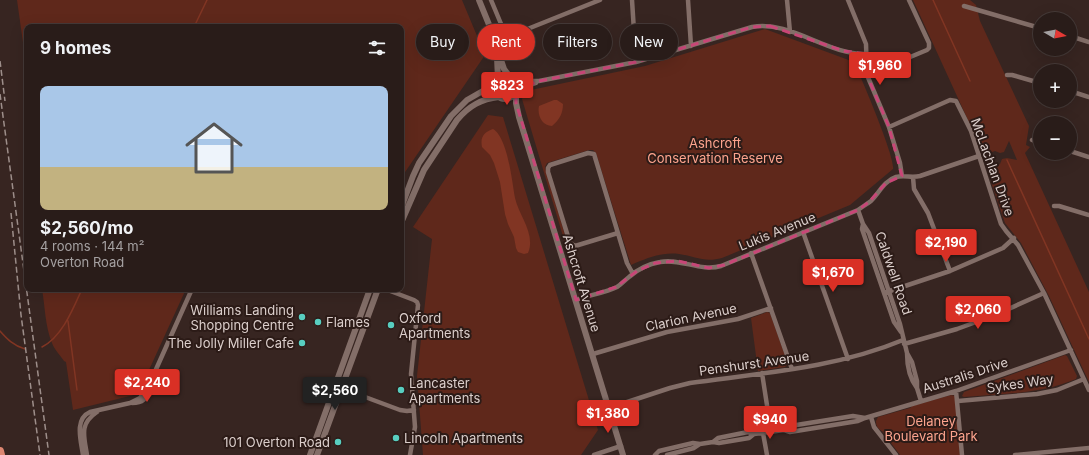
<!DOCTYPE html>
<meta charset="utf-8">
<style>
body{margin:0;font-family:Inter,sans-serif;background:#312522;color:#f1f3f6;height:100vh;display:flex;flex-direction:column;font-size:15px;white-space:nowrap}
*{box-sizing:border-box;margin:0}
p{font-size:13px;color:#a5a1a2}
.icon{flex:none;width:22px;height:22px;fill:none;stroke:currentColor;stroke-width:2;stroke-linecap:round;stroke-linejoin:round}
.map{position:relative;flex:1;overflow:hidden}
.side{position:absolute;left:24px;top:24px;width:380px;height:268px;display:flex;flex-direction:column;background:#291c19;border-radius:8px;box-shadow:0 4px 16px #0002,0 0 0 1px #453a38}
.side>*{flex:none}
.hud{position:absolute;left:416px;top:24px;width:380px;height:36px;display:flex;gap:8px}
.needle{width:26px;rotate:100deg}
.fabs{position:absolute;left:1033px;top:12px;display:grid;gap:8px}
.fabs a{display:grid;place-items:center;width:44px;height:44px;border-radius:50%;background:#291c19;box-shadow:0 4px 16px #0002,0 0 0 1px #453a38;font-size:20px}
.price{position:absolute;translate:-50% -34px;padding:0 9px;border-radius:4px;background:#d93025;color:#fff;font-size:13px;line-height:26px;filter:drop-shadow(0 1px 2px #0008)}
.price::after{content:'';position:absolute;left:50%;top:24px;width:12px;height:9px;margin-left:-6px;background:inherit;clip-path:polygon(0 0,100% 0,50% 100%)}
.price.selected{background:#222;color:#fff}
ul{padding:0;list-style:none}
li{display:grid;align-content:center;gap:8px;height:212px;padding:0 16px}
li span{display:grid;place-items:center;height:124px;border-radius:8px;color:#555}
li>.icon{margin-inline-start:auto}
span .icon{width:72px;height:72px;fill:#fffc;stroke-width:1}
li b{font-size:17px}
h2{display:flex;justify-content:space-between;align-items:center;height:48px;padding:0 16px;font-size:17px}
.tag{padding:0 14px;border-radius:18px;background:#291c19;box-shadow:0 4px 16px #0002,0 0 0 1px #453a38;font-size:14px;line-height:36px}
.tag.selected{background:#d93025;color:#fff}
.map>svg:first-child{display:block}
.green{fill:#5f281b}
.water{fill:#813523}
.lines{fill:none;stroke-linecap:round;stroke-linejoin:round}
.stream{stroke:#813523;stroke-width:1.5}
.street{stroke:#836e68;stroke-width:4.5}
.secondary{stroke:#836e68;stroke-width:6}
.highway{stroke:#dd8772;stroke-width:8}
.rail{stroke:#9e8f8b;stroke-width:1.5;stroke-dasharray:6 3;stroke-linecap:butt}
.marked{fill:none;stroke:#c84677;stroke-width:3;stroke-dasharray:8 5;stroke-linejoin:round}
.poi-dot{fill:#58cec0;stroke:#2c1b17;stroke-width:1.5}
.labels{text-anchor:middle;stroke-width:4;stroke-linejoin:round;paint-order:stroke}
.park-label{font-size:13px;fill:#fea48e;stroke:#2c1b17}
.street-label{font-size:13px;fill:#dbcecb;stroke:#2c1b17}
.poi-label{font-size:13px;fill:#dbcecb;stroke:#2c1b17;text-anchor:start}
</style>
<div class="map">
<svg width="1089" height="455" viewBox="0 0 1089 455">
<rect width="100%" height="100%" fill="#372521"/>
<path class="green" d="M17 0H462L485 55 401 178V27H27V71Z
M913 0H970L976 5 980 21 1029 126 1026 145 1030 147 1025 153 1089 292V382L1049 296 1021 243 1005 223 991 182 996 180 991 169 1000 164 1002 159 1007 158 1017 160 1009 141 1004 152 1000 153 995 151 984 155Z
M765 29 854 62C861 77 896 159 893 169L850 205 722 258C704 263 695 256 679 254 661 252 647 258 631 265L596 153 593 150H589L547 163 545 167 567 242 565 243 522 99 526 91 645 66Z
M488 115 503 117 598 430 581 455H423L417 376 432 239 413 227Z
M42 289H186L138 394 73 410 66 362 64 361C60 355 54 349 52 343 45 326 45 306 42 289Z
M767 312 770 313 788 364 785 367 758 371 751 318Z
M1065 355 1067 356 1077 376 1076 379C1041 394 1002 394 964 397L962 396 964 392Z
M951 395 955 396 960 455H900L882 431C878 429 876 426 876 421L878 417 910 408 912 406Z"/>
<path class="water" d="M554 100H557L563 104C563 114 559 120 552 126 542 126 537 115 539 106Z
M493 129C508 138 512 182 515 198 519 216 536 234 528 253L524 254 518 252 516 248 514 237 508 224 505 214 500 182 494 163 490 155 482 147C480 137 484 132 493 129Z"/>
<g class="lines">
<path class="stream" d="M933 0 970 81
M194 27 207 0
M1007 160 1089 339
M68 321 77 390
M0 331C7 339 14 346 25 349
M42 347C62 337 73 309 82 289"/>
<path class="street" d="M491 0 504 31 506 35 510 36 600 0
M632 0 636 62
M688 0 691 46
M787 0 790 32
M848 0 866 44 867 75 889 127 900 163 902 176
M964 6 1040 28
M1070 36 1089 42
M867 75 927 50 929 48V43L909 0
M1007 75H1012L1040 83
M514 81H539L636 62 752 27C791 20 827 55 866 54
M516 90 536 83
M1070 91 1089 97
M889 127 950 100 956 101 971 131 1001 224 1006 231 1018 245 1044 293 1089 390
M1032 140 1040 143
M1070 151 1089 157
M913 177 914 189 928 213 950 271
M1054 206H1059L1089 215
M858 210 863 224 869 233 900 324 907 353 912 362 917 381V388L921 401
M863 224 862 229 894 322 901 332
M803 232 848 359
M618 233 575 246 570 243 548 172V168L550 165 588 153 594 154 627 263 633 274
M751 253 792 369
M385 289 414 300 417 302 418 305 411 374 415 427 410 455
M884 293 950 271 1003 248 1014 238
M576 300C589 295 605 293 617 287 622 284 625 280 629 277 638 269 648 264 660 262 681 258 700 272 721 266L858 210C862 207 867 204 871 201 879 193 884 181 896 177 904 175 912 178 920 176L979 156
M904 344 957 329 995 315 1044 293
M907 353C907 365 910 379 917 388
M593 354 667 332 738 319 771 308
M762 373 771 431
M341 388 400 410 407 411 414 410
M956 391 962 455
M958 401 1037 394 1057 390 1084 379
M132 403C143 403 146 399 149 389
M609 408 670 388 690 383C762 373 836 368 903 340
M871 417 874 427 896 455
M784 430 790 432 858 421 865 418 956 391 1071 350
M763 433 767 455
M713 442 719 443 749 438 754 434 784 430 790 426 853 416 865 418
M83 455C81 441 74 419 90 412L130 403 140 398 149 385 192 289
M87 455C84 436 79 424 97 412
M594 455 621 446
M655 455 659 451 693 443 700 444 713 442 718 438 748 432 754 434
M667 455 694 448 700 444
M1015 455 1089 448"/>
<path class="secondary" d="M479 0 490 27 504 69 510 77
M497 57 498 79
M494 88a11 11 0 1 1 22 0a11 11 0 1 1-22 0Z
M516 92V103L519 117 623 455
M401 208 413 176 419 163 451 116 467 100 495 84
M401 223 424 170 457 120C469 106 481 99 499 97
M310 455 370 289
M317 455 378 289"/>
<path class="highway" d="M0 451 1 455"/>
<path class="rail" d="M0 61 5 101
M0 94 49 455
M11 213 21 315 40 455"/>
</g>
<path class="marked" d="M770 26 844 51 866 54 867 75 889 127 902 176 886 183 869 202 858 210 724 265 709 268 678 261 655 263 637 271 616 287 576 300 516 103V90L539 81 636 62 752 27Z"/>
<g class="poi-dot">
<circle cx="302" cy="317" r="4"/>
<circle cx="318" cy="322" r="4"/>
<circle cx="391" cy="325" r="4"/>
<circle cx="302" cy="343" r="4"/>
<circle cx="401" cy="390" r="4"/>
<circle cx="396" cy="438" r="4"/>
<circle cx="338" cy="442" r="4"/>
</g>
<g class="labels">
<g class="park-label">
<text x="715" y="148">Ashcroft<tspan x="715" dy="15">Conservation Reserve</tspan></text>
<text x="931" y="426">Delaney<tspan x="931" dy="15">Boulevard Park</tspan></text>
</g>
<g class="street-label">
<text transform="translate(993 167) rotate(70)" y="5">McLachlan Drive</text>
<text transform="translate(777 231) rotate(-22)" y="5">Lukis Avenue</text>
<text transform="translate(894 273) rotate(71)" y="5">Caldwell Road</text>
<text transform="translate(582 283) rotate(73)" y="5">Ashcroft Avenue</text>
<text transform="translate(691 317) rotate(-12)" y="5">Clarion Avenue</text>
<text transform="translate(754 363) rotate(-8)" y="5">Penshurst Avenue</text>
<text transform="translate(965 375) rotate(-18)" y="5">Australis Drive</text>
<text transform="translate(1020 383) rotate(-8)" y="5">Sykes Way</text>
</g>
<g class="poi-label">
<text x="294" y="315" text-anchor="end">Williams Landing<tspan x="294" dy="15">Shopping Centre</tspan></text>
<text x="399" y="323">Oxford<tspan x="399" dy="15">Apartments</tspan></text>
<text x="326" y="327">Flames</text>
<text x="294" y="348" text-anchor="end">The Jolly Miller Cafe</text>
<text x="409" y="388">Lancaster<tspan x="409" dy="15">Apartments</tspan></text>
<text x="404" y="443">Lincoln Apartments</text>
<text x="330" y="447" text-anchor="end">101 Overton Road</text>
</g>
</g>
</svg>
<div class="fabs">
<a><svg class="needle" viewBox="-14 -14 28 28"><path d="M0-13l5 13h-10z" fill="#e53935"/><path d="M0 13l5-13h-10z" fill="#a5a1a2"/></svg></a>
<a>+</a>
<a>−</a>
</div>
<b class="price" style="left:880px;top:86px">$1,960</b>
<b class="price" style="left:507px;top:106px">$823</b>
<b class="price" style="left:946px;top:263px">$2,190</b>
<b class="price" style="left:833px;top:293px">$1,670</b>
<b class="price" style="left:978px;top:330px">$2,060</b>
<b class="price" style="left:147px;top:403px">$2,240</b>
<b class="price selected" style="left:335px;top:411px">$2,560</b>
<b class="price" style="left:608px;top:434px">$1,380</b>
<b class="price" style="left:770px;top:440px">$940</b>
<div class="hud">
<a class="tag">Buy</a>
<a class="tag selected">Rent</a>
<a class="tag">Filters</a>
<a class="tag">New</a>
</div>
<section class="side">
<h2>9 homes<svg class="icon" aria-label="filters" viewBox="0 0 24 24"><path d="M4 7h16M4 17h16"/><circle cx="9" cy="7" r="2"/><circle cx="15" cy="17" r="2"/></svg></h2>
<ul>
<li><span style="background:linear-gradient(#a9c7e8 65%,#c2b280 0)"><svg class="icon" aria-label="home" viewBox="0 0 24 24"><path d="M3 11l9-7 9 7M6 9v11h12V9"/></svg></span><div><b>$2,560/mo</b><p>4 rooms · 144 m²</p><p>Overton Road</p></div></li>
</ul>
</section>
</div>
